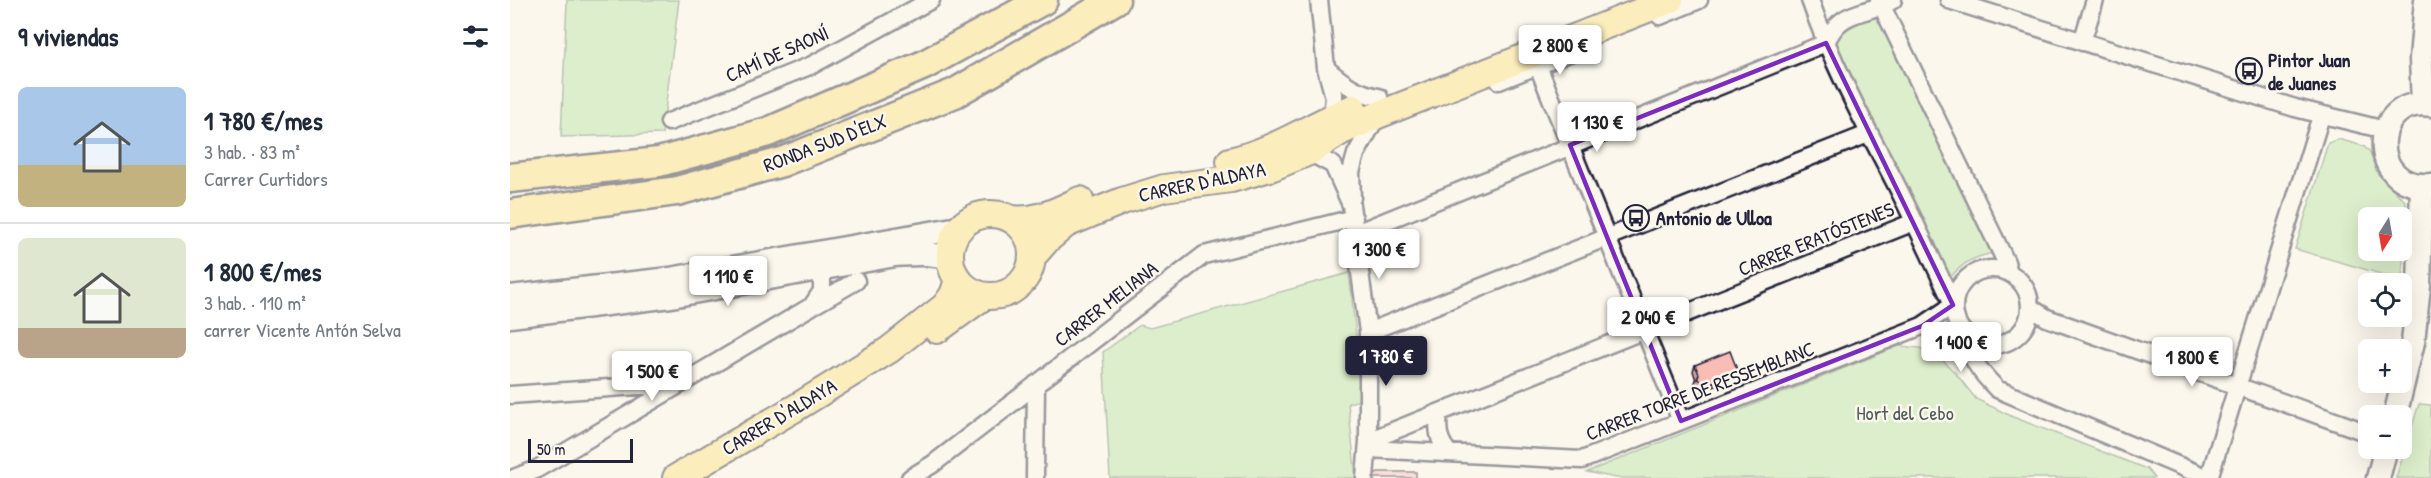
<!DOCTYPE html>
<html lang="es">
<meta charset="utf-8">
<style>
body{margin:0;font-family:"Patrick Hand",sans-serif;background:#f2f2f3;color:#1f2937;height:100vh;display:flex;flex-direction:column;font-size:22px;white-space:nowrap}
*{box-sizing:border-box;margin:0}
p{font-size:20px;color:#747a83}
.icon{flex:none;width:33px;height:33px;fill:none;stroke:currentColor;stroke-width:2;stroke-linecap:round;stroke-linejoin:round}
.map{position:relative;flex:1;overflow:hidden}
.sheet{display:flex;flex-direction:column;background:#fff;width:510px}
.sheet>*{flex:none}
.needle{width:39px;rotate:191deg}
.fabs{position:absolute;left:1848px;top:207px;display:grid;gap:12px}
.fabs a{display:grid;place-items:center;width:54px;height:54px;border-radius:9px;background:#fff;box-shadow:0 6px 24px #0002;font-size:30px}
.scale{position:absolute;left:18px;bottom:15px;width:105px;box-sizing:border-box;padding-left:6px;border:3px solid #22223b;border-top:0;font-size:16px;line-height:21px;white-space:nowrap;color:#22223b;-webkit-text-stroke:4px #fbf7ec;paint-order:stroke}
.price{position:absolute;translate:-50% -51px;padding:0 14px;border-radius:6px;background:#fff;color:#222;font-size:20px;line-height:39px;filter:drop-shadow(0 2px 3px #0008)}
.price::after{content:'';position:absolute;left:50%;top:36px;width:18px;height:14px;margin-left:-9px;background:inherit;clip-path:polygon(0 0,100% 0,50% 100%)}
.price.current{background:#22223b;color:#fff}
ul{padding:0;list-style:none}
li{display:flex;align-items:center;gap:18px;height:150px;padding:0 18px}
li+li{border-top:2px solid #e0e1e3}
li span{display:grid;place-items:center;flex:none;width:168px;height:120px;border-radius:9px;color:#555}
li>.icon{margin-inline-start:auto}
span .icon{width:72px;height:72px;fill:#fffc;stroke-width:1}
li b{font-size:26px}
h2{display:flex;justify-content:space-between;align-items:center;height:72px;padding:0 18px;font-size:26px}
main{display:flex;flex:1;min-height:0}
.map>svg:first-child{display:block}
.green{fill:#b6e3a2;stroke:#6c826e;stroke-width:1.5;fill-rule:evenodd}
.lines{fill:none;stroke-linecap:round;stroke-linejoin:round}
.street-casing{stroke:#22223b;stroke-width:21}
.secondary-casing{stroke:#22223b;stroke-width:27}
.primary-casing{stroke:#22223b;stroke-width:30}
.highway-casing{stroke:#22223b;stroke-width:33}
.street{stroke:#fbf7ec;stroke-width:16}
.secondary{stroke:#fbf7ec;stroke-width:22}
.primary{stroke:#fce080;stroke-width:26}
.highway{stroke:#fce080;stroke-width:28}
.wall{fill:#d6a39c;stroke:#22223b;stroke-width:1.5}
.shaded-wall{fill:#ae847f;stroke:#22223b;stroke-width:1.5}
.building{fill:#f9bdb5;stroke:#22223b;stroke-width:1.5}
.marked{fill:none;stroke:#7b2cbf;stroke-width:4.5;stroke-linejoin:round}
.labels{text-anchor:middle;stroke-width:5;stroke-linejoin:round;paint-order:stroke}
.street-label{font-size:20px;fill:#22223b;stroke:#fbf7ec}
.poi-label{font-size:20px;font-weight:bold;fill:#22223b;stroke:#fbf7ec;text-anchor:start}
.park-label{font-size:20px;fill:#4e5c5a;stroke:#fbf7ec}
</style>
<main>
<section class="sheet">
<h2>9 viviendas<svg class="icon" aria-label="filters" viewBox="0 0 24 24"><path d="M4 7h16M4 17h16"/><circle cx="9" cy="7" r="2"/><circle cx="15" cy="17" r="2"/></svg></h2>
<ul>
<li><span style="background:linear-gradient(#a9c7e8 65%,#c2b280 0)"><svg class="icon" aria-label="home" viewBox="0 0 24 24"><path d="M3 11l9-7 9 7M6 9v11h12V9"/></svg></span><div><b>1 780 €/mes</b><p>3 hab. · 83 m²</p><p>Carrer Curtidors</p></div></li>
<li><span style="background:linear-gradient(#dfe7d0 75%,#b9a48a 0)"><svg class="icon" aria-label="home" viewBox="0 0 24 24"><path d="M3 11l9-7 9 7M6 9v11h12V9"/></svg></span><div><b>1 800 €/mes</b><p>3 hab. · 110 m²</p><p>carrer Vicente Antón Selva</p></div></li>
</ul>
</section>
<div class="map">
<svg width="1921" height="478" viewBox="0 0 1921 478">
<rect width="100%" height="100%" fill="#fbf7ec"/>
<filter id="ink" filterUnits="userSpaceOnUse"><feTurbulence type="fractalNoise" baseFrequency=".0167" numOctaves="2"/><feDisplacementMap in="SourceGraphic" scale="12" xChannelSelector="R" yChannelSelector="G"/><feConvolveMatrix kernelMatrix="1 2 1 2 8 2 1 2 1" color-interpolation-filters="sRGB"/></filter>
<g filter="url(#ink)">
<path class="green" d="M57 0H169L152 134 51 137Z
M1360 16 1373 21 1484 253C1464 257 1453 262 1440 278L1325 46 1327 35Z
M1828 139 1853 146 1860 152 1867 173 1896 202 1892 280 1785 249 1818 143ZM1858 218H1892V250H1858Z
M839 273 852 390 851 400 838 403 846 478H600L593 352 630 325 640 328Z
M1389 346 1410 348 1429 356 1447 375 1466 399 1503 417 1637 469 1644 478H1106L1077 472Z
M1909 404 1921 405V478H1886Z"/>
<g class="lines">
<defs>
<path id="street" d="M809 0 816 68 824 97 822 117
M1300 0C1320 58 1348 112 1377 167 1401 212 1421 258 1443 304
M1369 0 1496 262 1499 273
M1439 0 1785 108 1875 130
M1150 16 1189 0
M1572 42 1585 0
M1316 43C1330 8 1355 16 1383 0
M1028 66 1171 421
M817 69C834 84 847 93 869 97
M989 81 1074 47
M159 122 302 65 421 0
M799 152 823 165 841 205 858 332V441L855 478
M842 198 841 172 846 154 867 116
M846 233 1316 43
M1444 307a38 38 0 1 1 76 0a38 38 0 1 1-76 0Z
M306 304 346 281
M1521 308 1537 318 1858 433
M858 332 1358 134
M1454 334C1461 359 1469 371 1487 389L1698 478
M0 395 170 383
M929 413C927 429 928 441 939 453
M858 441 1404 222
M858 449 1072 460 1412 326 1443 305
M4 478 27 469 302 306 312 291V270
M400 478 423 464 694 255 844 218
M525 478 526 384
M1699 478 1811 116"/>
<path id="secondary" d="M1913 104 1911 59 1916 0
M1921 105C1859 95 1857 192 1921 185
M0 297 160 279 449 228
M0 316 161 296 385 255C405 254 421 252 440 259
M1885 416 1903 342 1909 286 1912 185
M1868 478 1876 448"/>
<path id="primary" d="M720 161C765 151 801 125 843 108
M440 255a41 41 0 1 1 82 0a41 41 0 1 1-82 0Z
M501 219C527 222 547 211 570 200
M523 256 537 240 556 224 612 201 654 188 721 179 763 167 799 152 830 132 868 115 1160 0
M427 330 474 296
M166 478 287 407 379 350 435 306 443 295 448 280"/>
<path id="highway" d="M0 178 149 162 258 132 414 65 533 0
M0 214 167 191 272 162 445 93 605 0"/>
</defs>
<use href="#street" class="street-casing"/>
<use href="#secondary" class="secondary-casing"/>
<use href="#primary" class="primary-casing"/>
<use href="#highway" class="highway-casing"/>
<use href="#street" class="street"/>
<use href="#secondary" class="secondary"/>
<use href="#primary" class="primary"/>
<use href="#highway" class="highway"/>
</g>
<path class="wall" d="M1185 365 1228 372 1225 378 1191 392 1189 386 1184 385 1186 380 1183 371Z"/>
<path class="shaded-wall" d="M1228 372 1225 378 1191 392 1193 386Z"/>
<path class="building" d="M1220 351 1228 372 1193 386 1191 380 1187 379 1189 374 1185 365Z
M868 472H906V478H863Z"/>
</g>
<path d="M0 0H1921V478H0ZM1316 43 1443 305 1412 326 1171 421 1060 145Z" fill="#fbf7ec" fill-opacity=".55" fill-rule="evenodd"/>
<path class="marked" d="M1316 43 1443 305 1412 326 1171 421 1060 145Z"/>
<defs>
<symbol id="bus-ring" viewBox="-11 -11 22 22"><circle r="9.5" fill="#fbf7ec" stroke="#22223b" stroke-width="1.5"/><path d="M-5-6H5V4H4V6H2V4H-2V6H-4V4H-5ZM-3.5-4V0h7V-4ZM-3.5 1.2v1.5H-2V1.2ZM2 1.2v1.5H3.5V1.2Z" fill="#22223b"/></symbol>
</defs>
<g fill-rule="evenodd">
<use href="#bus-ring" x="1724" y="56" width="30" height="30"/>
<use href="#bus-ring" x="1111" y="203" width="30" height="30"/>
</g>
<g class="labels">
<g class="street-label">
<text transform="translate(267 54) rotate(-24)" y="7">CAMÍ DE SAONÍ</text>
<text transform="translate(315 143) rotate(-21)" y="7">RONDA SUD D'ELX</text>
<text transform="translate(692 182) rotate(-12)" y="7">CARRER D'ALDAYA</text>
<text transform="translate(1306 239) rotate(-22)" y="7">CARRER ERATÓSTENES</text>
<text transform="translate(596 304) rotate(-38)" y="7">CARRER MELIANA</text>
<text transform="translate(1190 391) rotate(-21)" y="7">CARRER TORRE DE RESSEMBLANC</text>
<text transform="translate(269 417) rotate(-31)" y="7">CARRER D'ALDAYA</text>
</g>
<g class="poi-label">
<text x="1758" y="67">Pintor Juan<tspan x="1758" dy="23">de Juanes</tspan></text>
<text x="1146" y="225">Antonio de Ulloa</text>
</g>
<g class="park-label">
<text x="1395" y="420">Hort del Cebo</text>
</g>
</g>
</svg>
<div class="fabs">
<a><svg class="needle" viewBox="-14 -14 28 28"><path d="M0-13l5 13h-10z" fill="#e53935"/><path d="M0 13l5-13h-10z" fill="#747a83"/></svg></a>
<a><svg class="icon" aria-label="locate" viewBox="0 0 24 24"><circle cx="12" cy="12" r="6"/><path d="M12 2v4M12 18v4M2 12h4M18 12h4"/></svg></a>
<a>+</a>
<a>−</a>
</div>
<div class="scale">50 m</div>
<b class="price" style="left:1050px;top:76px">2 800 €</b>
<b class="price" style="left:1087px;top:153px">1 130 €</b>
<b class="price" style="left:869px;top:280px">1 300 €</b>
<b class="price" style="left:218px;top:307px">1 110 €</b>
<b class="price" style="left:1138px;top:348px">2 040 €</b>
<b class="price" style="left:1451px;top:373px">1 400 €</b>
<b class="price current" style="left:876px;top:387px">1 780 €</b>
<b class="price" style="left:1682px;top:388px">1 800 €</b>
<b class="price" style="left:142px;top:402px">1 500 €</b>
</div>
</main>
